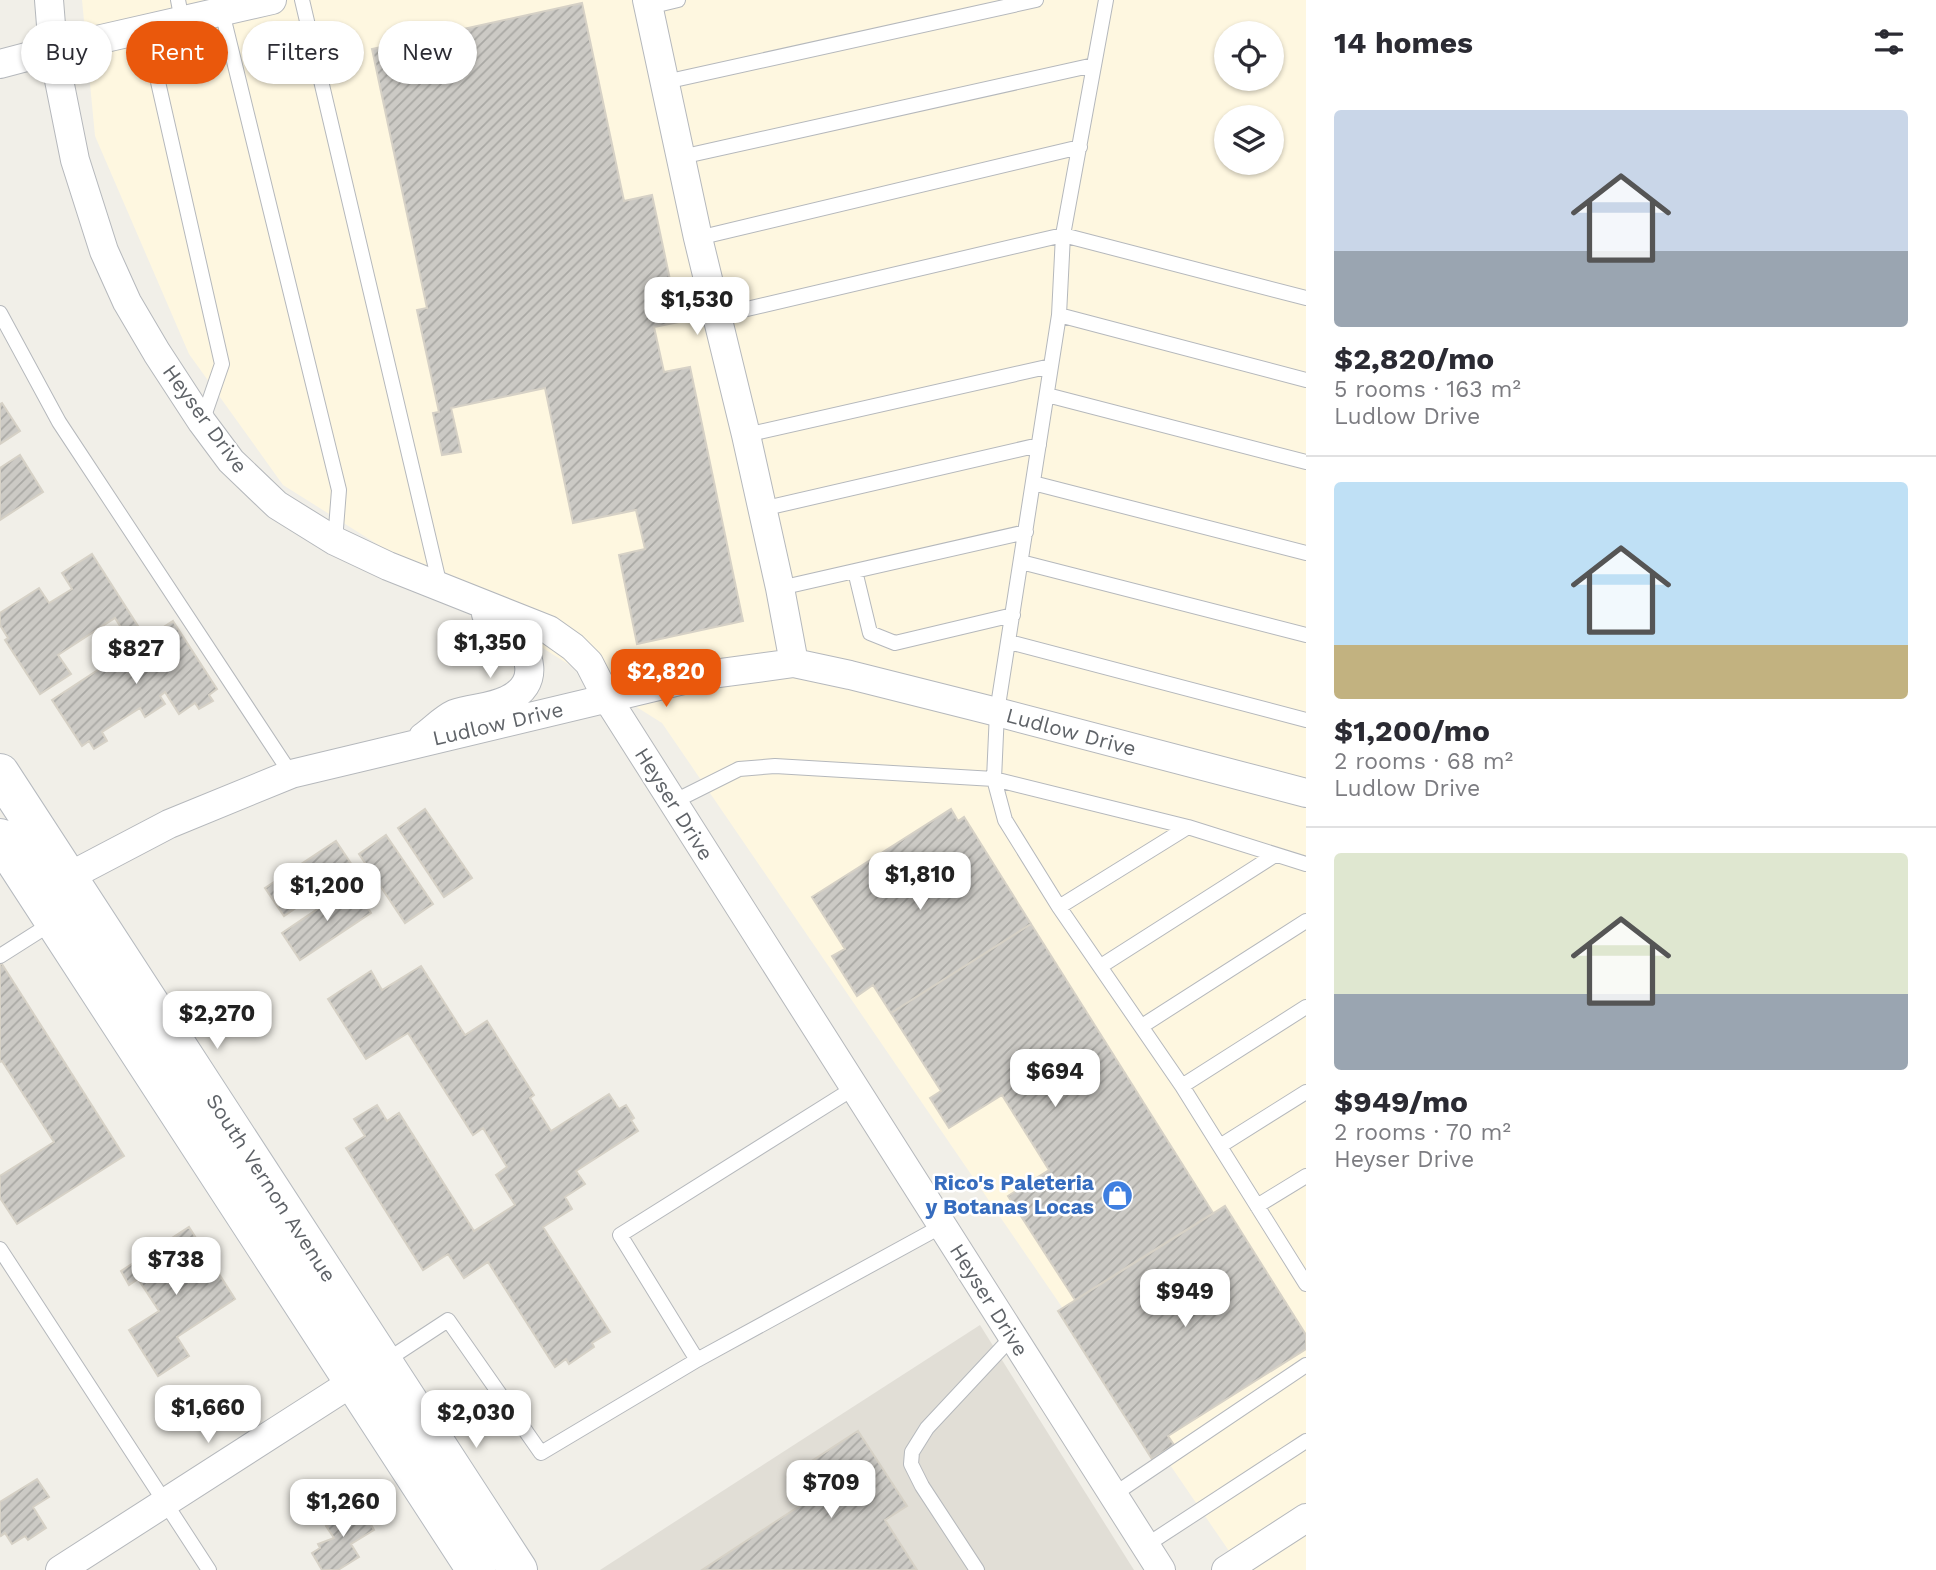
<!DOCTYPE html>
<meta charset="utf-8">
<style>
body{margin:0;font-family:"Work Sans",sans-serif;background:#f2f2f3;color:#2b2b33;height:100vh;display:flex;flex-direction:column;font-size:26px;white-space:nowrap}
*{box-sizing:border-box;margin:0}
p{font-size:23px;color:#7c7c81}
.icon{flex:none;width:38px;height:38px;fill:none;stroke:currentColor;stroke-width:2;stroke-linecap:round;stroke-linejoin:round}
.map{position:relative;flex:1;overflow:hidden}
.details{display:flex;flex-direction:column;background:#fff;width:630px}
.details>*{flex:none}
.top-card{position:absolute;left:21px;top:21px;width:665px;height:63px;display:flex;gap:14px}
.fabs{position:absolute;left:1214px;top:21px;display:grid;gap:14px}
.fabs a{display:grid;place-items:center;width:70px;height:70px;border-radius:50%;background:#fff;box-shadow:0 2px 5px #0004;font-size:35px}
.price{position:absolute;translate:-50% -60px;padding:0 16px;border-radius:14px;background:#fff;color:#222;font-size:23px;line-height:46px;filter:drop-shadow(0 2px 4px #0008)}
.price::after{content:'';position:absolute;left:50%;top:42px;width:21px;height:16px;margin-left:-10px;background:inherit;clip-path:polygon(0 0,100% 0,50% 100%)}
.price.active{background:#ea580c;color:#fff}
ul{padding:0;list-style:none}
li{display:grid;align-content:center;gap:14px;height:371px;padding:0 28px}
li+li{border-top:2px solid #e1e1e2}
li span{display:grid;place-items:center;height:217px;border-radius:7px;color:#555}
li>.icon{margin-inline-start:auto}
span .icon{width:126px;height:126px;fill:#fffc;stroke-width:1}
li b{font-size:30px}
h2{display:flex;justify-content:space-between;align-items:center;height:84px;padding:0 28px;font-size:30px}
.chip{padding:0 24px;border-radius:32px;background:#fff;box-shadow:0 2px 5px #0004;font-size:24px;line-height:63px}
.chip.active{background:#ea580c;color:#fff}
main{display:flex;flex:1;min-height:0}
.map>svg:first-child{display:block}
.commercial{fill:#fef7e0;fill-rule:evenodd}
.education{fill:#e1ded6}
.building{fill:url(#building-hatch);stroke:#d6d1c6;stroke-width:2}
.lines{fill:none;stroke-linecap:round;stroke-linejoin:round}
.lane-casing{stroke:#b5b8bc;stroke-width:16}
.street-casing{stroke:#b5b8bc;stroke-width:30}
.secondary-casing{stroke:#b6babf;stroke-width:40}
.lane{stroke:#fff;stroke-width:14}
.street{stroke:#fff;stroke-width:28}
.secondary{stroke:#fff;stroke-width:38}
.labels{text-anchor:middle;stroke-width:5;stroke-linejoin:round;paint-order:stroke}
.street-label{font-size:21px;fill:#5f6368;stroke:#fff}
.shop-label{font-size:21px;font-weight:bold;fill:#366cbe;stroke:#fff;text-anchor:end}
</style>
<main>
<div class="map">
<svg width="1306" height="1570" viewBox="0 0 1306 1570">
<defs>
<pattern id="building-hatch" width="6" height="6" patternUnits="userSpaceOnUse" patternTransform="scale(1.75)"><rect width="6" height="6" fill="#cccac5"/><path d="M-1 1l2-2M0 6l6-6M5 7l2-2" fill="none" stroke="#a9a8a4"/></pattern>
</defs>
<rect width="100%" height="100%" fill="#f1efe8"/>
<path class="commercial" d="M82 0H1306V1570H1242L662 723 283 485 189 354 95 136ZM1227 33H1272V79H1227ZM1227 117H1272V163H1227Z"/>
<path class="education" d="M980 1325 1134 1570H600Z"/>
<path class="building" d="M582 3 624 201 652 195 679 322 654 327 664 372 690 367 743 621 637 644 619 555 645 549 636 510 573 523 545 388 451 408 461 452 442 455 433 413 439 412 417 310 427 308 372 49Z
M2 403 20 431 0 444V404Z
M20 455 43 492 0 520V468Z
M92 554 145 637 132 645 115 618 58 655 71 674 40 694 5 640 8 638 0 625V613L39 588 49 603 72 589 62 573Z
M173 621 217 689 209 695 213 701 199 709 195 703 179 714 165 692 160 696 165 704 145 717 140 708 102 732 107 741 94 749 89 741 82 746 52 700Z
M425 809 472 878 444 897 398 828Z
M951 809 958 821 964 817 1031 924 891 1013 873 985 857 996 832 956 845 949 812 897Z
M386 835 433 904 405 923 359 854Z
M336 841 354 868 284 916 265 888Z
M353 885 371 913 300 960 282 933Z
M1031 924 1213 1213 1075 1300 1008 1196 1049 1170 1002 1095 949 1128 930 1098 941 1091 891 1013Z
M0 961 124 1156 17 1224 0 1198V1176L54 1142 2 1061 0 1062Z
M421 966 465 1035 487 1021 534 1095 530 1098 551 1131 609 1094 619 1109 626 1105 634 1118 631 1120 638 1131 576 1171 585 1184 565 1197 572 1209 543 1227 610 1332 592 1343 594 1347 569 1364 566 1359 555 1367 488 1262 464 1278 448 1254 423 1270 346 1148 365 1136 354 1119 377 1105 387 1121 399 1113 474 1231 515 1205 496 1175 507 1167 483 1128 473 1135 408 1033 366 1059 328 999 371 971 382 990Z
M1225 1206 1306 1335V1349L1168 1436 1174 1445 1152 1459 1058 1311Z
M189 1227 235 1299 177 1337 189 1356 158 1376 129 1330 159 1311 138 1279 129 1285 121 1271Z
M858 1431 907 1506 885 1520 917 1570H702L804 1503 787 1477Z
M37 1479 49 1497 33 1507 46 1528 28 1540 25 1536 12 1544 5 1533 1 1536 0 1534V1502Z
M358 1502 374 1530 351 1544 359 1557 338 1570H322L312 1553 320 1548 318 1544 334 1538 326 1526 338 1518 336 1514Z"/>
<g class="lines">
<defs>
<path id="lane" d="M178 0 182 21
M302 0 440 586
M1106 0 1063 235 1059 315 997 712 994 779 1188 827 1306 864
M649 7 678 0
M222 12 339 490 335 541
M146 29 222 364 202 422
M665 82 1036 0
M681 157 1094 65
M698 238 1080 147
M0 313 59 422 291 774
M1059 315 1306 380
M717 316 1063 235 1306 298
M1047 395 1306 462
M746 435 1051 366
M1033 483 1306 553
M762 509 1039 445
M1021 562 1306 635
M855 571 870 633 895 643 1013 615
M780 588 1026 532
M1009 642 1306 720
M673 802 739 769 775 766 994 779 1005 820 1059 907 1182 1086 1306 1284
M1059 907 1188 827
M0 956 52 923
M1101 966 1275 855
M1142 1026 1306 921
M1182 1086 1306 1007
M1220 1146 1306 1092
M1257 1206 1306 1176
M0 1249 209 1570
M697 1360 620 1235 854 1088
M384 1362 448 1320 541 1453 697 1360 942 1226
M1113 1495 1306 1365
M1145 1546 1306 1441
M977 1570 922 1486 911 1464 912 1452 927 1428 1012 1337"/>
<path id="street" d="M49 0 53 50 75 160 104 251 127 302 157 353 202 422 231 461 277 505 335 541 388 566 549 630 573 647 589 663 607 698 1161 1570
M647 0 698 238 746 435 780 588 794 663
M0 64 53 50 272 0
M423 737C433 730 443 719 454 714 471 708 491 708 507 700 541 684 532 652 508 630 501 624 493 619 486 614
M52 887 68 877 169 824 291 774 705 675 794 663 850 675 997 712 1306 793
M60 1570 370 1371
M1226 1570 1306 1518"/>
<path id="secondary" d="M0 773 518 1570
M0 838 476 1570"/>
</defs>
<use href="#lane" class="lane-casing"/>
<use href="#street" class="street-casing"/>
<use href="#secondary" class="secondary-casing"/>
<use href="#lane" class="lane"/>
<use href="#street" class="street"/>
<use href="#secondary" class="secondary"/>
</g>
<defs>
<symbol id="shop-disc" viewBox="-11 -11 22 22"><circle r="9.5" fill="#3f7fe0" stroke="#fff"/><path d="M-5-2.5h2.3a2.7 3.5 0 0 1 5.4 0H5L5.5 6h-11ZM-1.5-2.5h3a1.5 2.3 0 0 0-3 0Z" fill="#fff"/></symbol>
</defs>
<g fill-rule="evenodd">
<use href="#shop-disc" x="1100" y="1178" width="35" height="35"/>
</g>
<g class="labels">
<g class="street-label">
<text transform="translate(205 419) rotate(54)" y="7">Heyser Drive</text>
<text transform="translate(498 724) rotate(-13)" y="7">Ludlow Drive</text>
<text transform="translate(1071 732) rotate(15)" y="7">Ludlow Drive</text>
<text transform="translate(674 804) rotate(58)" y="7">Heyser Drive</text>
<text transform="translate(271 1188) rotate(57)" y="7">South Vernon Avenue</text>
<text transform="translate(989 1300) rotate(58)" y="7">Heyser Drive</text>
</g>
<g class="shop-label">
<text x="1094" y="1190">Rico's Paleteria<tspan x="1094" dy="24">y Botanas Locas</tspan></text>
</g>
</g>
</svg>
<div class="fabs">
<a><svg class="icon" aria-label="locate" viewBox="0 0 24 24"><circle cx="12" cy="12" r="6"/><path d="M12 2v4M12 18v4M2 12h4M18 12h4"/></svg></a>
<a><svg class="icon" aria-label="layers" viewBox="0 0 24 24"><path d="M12 4l9 5-9 5-9-5zM3 14l9 5 9-5"/></svg></a>
</div>
<b class="price" style="left:697px;top:337px">$1,530</b>
<b class="price" style="left:490px;top:680px">$1,350</b>
<b class="price" style="left:136px;top:686px">$827</b>
<b class="price active" style="left:666px;top:709px">$2,820</b>
<b class="price" style="left:920px;top:912px">$1,810</b>
<b class="price" style="left:327px;top:923px">$1,200</b>
<b class="price" style="left:217px;top:1051px">$2,270</b>
<b class="price" style="left:1055px;top:1109px">$694</b>
<b class="price" style="left:176px;top:1297px">$738</b>
<b class="price" style="left:1185px;top:1329px">$949</b>
<b class="price" style="left:208px;top:1445px">$1,660</b>
<b class="price" style="left:476px;top:1450px">$2,030</b>
<b class="price" style="left:831px;top:1520px">$709</b>
<b class="price" style="left:343px;top:1539px">$1,260</b>
<div class="top-card">
<a class="chip">Buy</a>
<a class="chip active">Rent</a>
<a class="chip">Filters</a>
<a class="chip">New</a>
</div>
</div>
<section class="details">
<h2>14 homes<svg class="icon" aria-label="filters" viewBox="0 0 24 24"><path d="M4 7h16M4 17h16"/><circle cx="9" cy="7" r="2"/><circle cx="15" cy="17" r="2"/></svg></h2>
<ul>
<li><span style="background:linear-gradient(#c9d6e8 65%,#9aa5b1 0)"><svg class="icon" aria-label="home" viewBox="0 0 24 24"><path d="M3 11l9-7 9 7M6 9v11h12V9"/></svg></span><div><b>$2,820/mo</b><p>5 rooms · 163 m²</p><p>Ludlow Drive</p></div></li>
<li><span style="background:linear-gradient(#bfe0f5 75%,#c2b280 0)"><svg class="icon" aria-label="home" viewBox="0 0 24 24"><path d="M3 11l9-7 9 7M6 9v11h12V9"/></svg></span><div><b>$1,200/mo</b><p>2 rooms · 68 m²</p><p>Ludlow Drive</p></div></li>
<li><span style="background:linear-gradient(#dfe7d0 65%,#9aa5b1 0)"><svg class="icon" aria-label="home" viewBox="0 0 24 24"><path d="M3 11l9-7 9 7M6 9v11h12V9"/></svg></span><div><b>$949/mo</b><p>2 rooms · 70 m²</p><p>Heyser Drive</p></div></li>
</ul>
</section>
</main>
